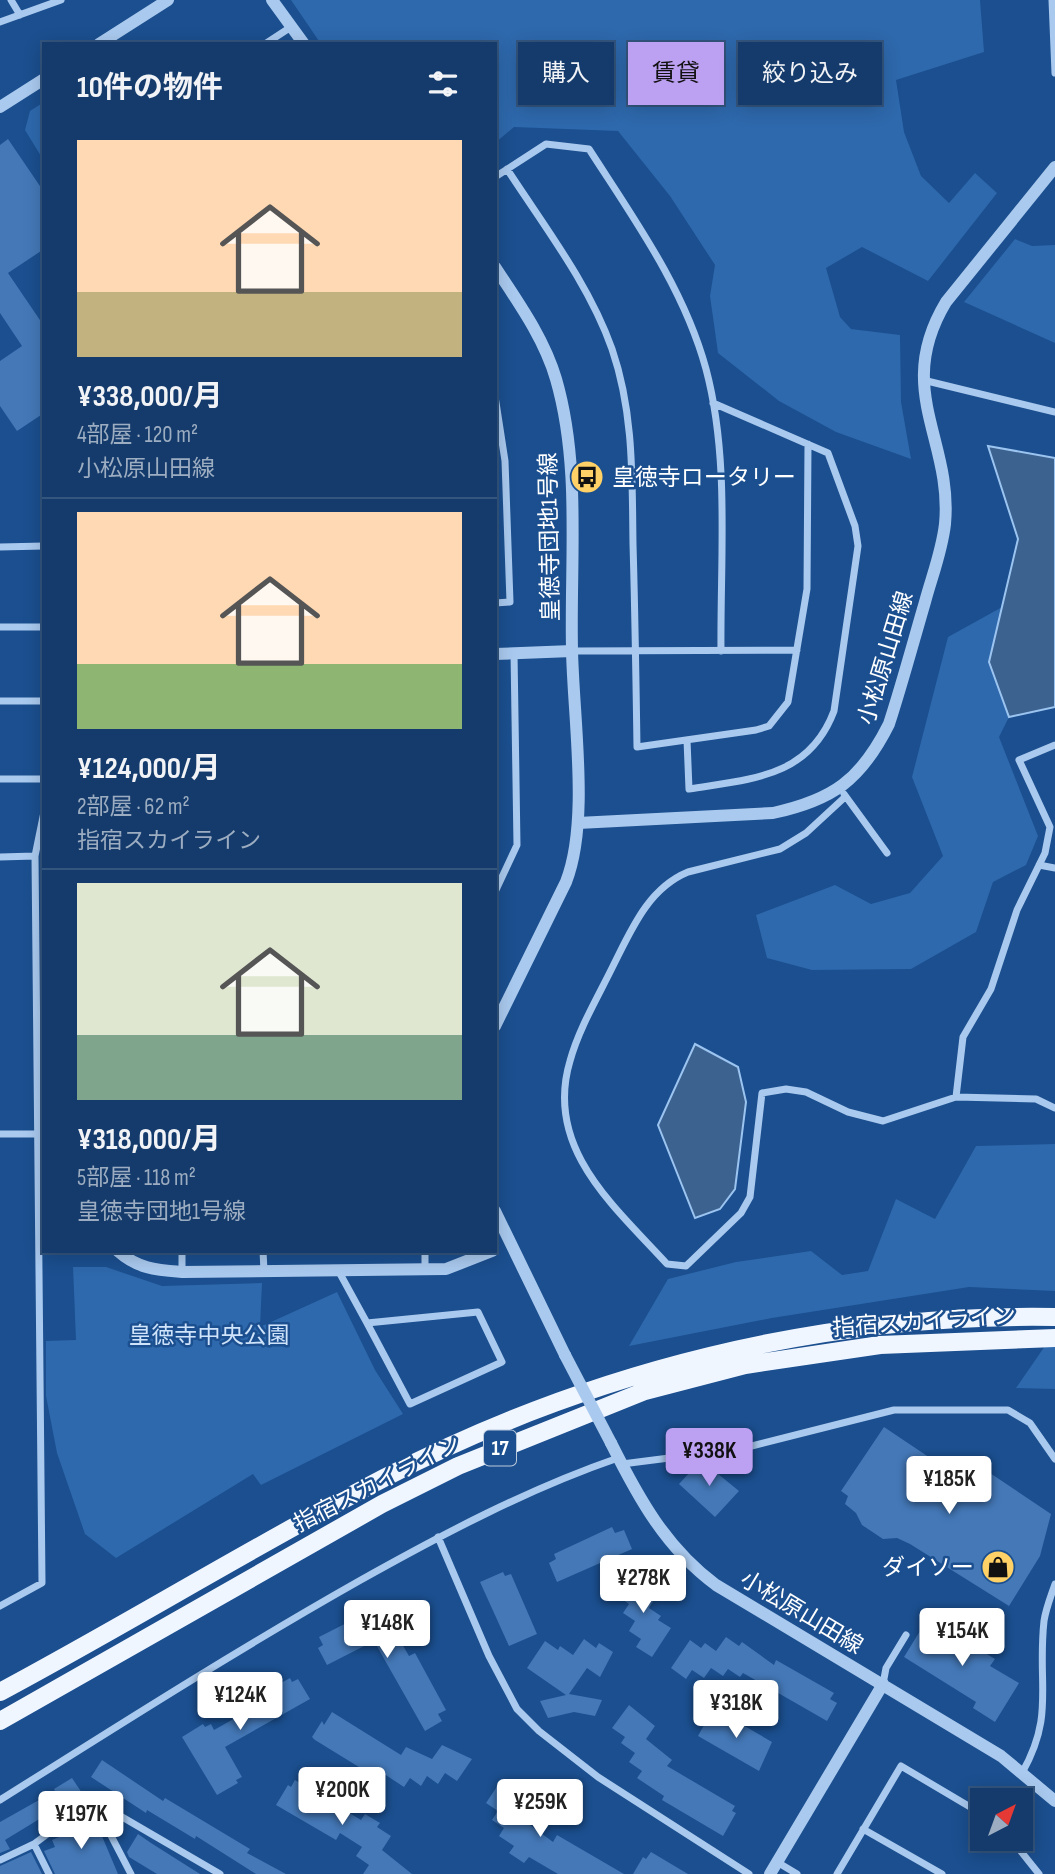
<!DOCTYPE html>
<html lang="ja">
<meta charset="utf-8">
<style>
body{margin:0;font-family:"Sofia Sans Condensed","Noto Sans JP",sans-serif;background:#1d4271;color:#f1f3f6;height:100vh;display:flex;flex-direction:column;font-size:26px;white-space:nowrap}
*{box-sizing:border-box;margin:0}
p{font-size:23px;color:#9dadc1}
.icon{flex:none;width:38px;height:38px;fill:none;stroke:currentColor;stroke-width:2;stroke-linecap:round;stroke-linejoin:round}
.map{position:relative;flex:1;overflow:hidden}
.sheet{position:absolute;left:42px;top:42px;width:455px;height:1211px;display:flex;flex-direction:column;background:#143b6b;border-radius:0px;box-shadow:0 4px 18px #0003,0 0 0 2px #33557e}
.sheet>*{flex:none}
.guide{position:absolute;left:518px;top:42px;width:430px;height:63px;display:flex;gap:14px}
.needle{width:46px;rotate:41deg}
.tools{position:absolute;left:970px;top:1788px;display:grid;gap:14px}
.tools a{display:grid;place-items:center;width:63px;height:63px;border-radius:0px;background:#143b6b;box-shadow:0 4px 18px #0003,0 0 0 2px #33557e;font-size:35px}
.price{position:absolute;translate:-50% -60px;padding:0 16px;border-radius:7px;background:#fff;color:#222;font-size:23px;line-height:46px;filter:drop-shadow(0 2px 4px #0008)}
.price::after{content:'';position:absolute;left:50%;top:42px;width:21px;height:16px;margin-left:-10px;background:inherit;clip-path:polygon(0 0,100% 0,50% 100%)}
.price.active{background:#bca0f2;color:#111}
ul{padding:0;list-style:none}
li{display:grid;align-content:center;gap:14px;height:371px;padding:0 35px}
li+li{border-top:2px solid #33557e}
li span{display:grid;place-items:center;height:217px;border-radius:0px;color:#555}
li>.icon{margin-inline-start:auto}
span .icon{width:126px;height:126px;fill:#fffc;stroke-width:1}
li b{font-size:30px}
h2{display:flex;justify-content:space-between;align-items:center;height:84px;padding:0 35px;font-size:30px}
.pill{padding:0 24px;border-radius:0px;background:#143b6b;box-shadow:0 4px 18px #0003,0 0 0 2px #33557e;font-size:24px;line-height:63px}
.pill.active{background:#bca0f2;color:#111}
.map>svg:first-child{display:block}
.green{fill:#2e69ad}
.water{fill:#3c6290;stroke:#9cc4f0;stroke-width:2}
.building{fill:#4478b7}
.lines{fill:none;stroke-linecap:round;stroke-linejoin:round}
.minor{stroke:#a9c9ee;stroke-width:7}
.tertiary{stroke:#a9c9ee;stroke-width:12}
.primary{stroke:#f0f6ff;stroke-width:18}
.tertiary-bridge{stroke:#a9c9ee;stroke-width:12}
.labels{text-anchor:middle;stroke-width:5;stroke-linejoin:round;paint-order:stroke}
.shield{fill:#1b4f8f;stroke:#bbcadd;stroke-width:2}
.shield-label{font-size:21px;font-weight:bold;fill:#fff}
.poi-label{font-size:23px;fill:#fff;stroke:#1b4f8f;text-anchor:start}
.street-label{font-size:23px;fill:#fff;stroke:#1b4f8f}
.park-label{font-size:23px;fill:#cfe3fa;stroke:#1b4f8f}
</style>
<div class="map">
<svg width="1055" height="1874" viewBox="0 0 1055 1874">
<rect width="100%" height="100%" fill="#1b4f8f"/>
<path class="green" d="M291 0H980L984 52 896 80 904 132 921 176 949 203 975 173 997 193 928 281 862 247 826 268 840 317 851 329 900 335 901 402 911 459 836 432 779 401 718 353 710 296 715 265 670 196 618 131 514 127 495 143V44H321Z
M44 102V161L25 130 30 111Z
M1015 239 1032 246 1055 245V343L964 302Z
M1004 606 989 662 1009 717 999 737 1038 836 1026 865 993 882 976 932 911 969 812 970 767 958 756 915 835 885 871 904 910 893 943 856 912 777 948 637Z
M1055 1144V1291L969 1287 772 1318 629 1346 668 1279 736 1262 811 1251 842 1275 868 1271 896 1199 935 1219 976 1146Z
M73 1267H106L162 1286 262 1283 260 1327 337 1292 375 1370 403 1414 261 1485 253 1474 116 1558 85 1534 57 1453 46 1396V1341L76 1340Z
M1045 1346H1055V1389L1016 1388Z"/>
<path class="water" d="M988 446 1055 458V707L1009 717 989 662 1018 539Z
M695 1044 738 1067 746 1102 735 1189 720 1209 695 1218 658 1125Z"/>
<path class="building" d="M8 139 44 192V249L8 273 44 326V413L17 431 0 406V361L22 346 0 313V145Z
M884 1427 972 1486 984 1469 1051 1514 1040 1556 1009 1606 910 1544 897 1538 883 1539 862 1525 856 1513 845 1504 848 1496 841 1491Z
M701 1460 739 1491 715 1517 679 1484Z
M612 1527 615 1533 624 1530 632 1549 557 1582 549 1563 556 1559 554 1554Z
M503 1572 505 1576 511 1574 537 1634 509 1646 480 1582Z
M634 1573 647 1581 644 1586 657 1595 649 1608 661 1616 658 1620 671 1628 652 1657 636 1647 641 1639 629 1631 635 1621 623 1613 629 1604 615 1594Z
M380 1606 382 1611 387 1608 398 1628 394 1630 409 1656 415 1653 446 1710 438 1714 442 1721 425 1731 374 1641 327 1665 318 1648 323 1645 319 1637Z
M928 1618 995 1659 990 1666 1019 1683 995 1722 973 1708 976 1702 904 1657Z
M726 1637 739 1646 742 1642 774 1665 776 1660 834 1693 830 1699 837 1703 827 1721 743 1673 740 1677 728 1669 723 1676 711 1668 704 1678 692 1670 686 1679 671 1668 690 1640 701 1648 705 1643 716 1651Z
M584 1639 596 1648 599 1643 613 1652 600 1677 587 1668 569 1694 602 1700 595 1716 574 1712 548 1718 540 1701 566 1695 527 1668 545 1641 558 1650 560 1646 573 1655Z
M290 1678 292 1682 298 1679 310 1699 225 1747 242 1777 236 1780 238 1783 217 1795 182 1737 203 1724 205 1727 211 1724 214 1730 237 1717 233 1710Z
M629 1705 655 1726 646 1739 672 1760 667 1766 735 1806 732 1811 736 1813 723 1836 662 1800 664 1796 637 1778 642 1771 629 1762 635 1753 621 1743 625 1737 612 1728Z
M717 1710 772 1742 759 1771 698 1736 710 1714 714 1717Z
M332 1712 401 1755 406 1747 432 1759 442 1745 472 1759 457 1781 445 1773 438 1784 427 1776 421 1786 410 1778 404 1787 375 1768 373 1772 368 1770 367 1772 315 1740 312 1737 322 1721 324 1725Z
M102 1760 163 1801 165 1798 250 1849 247 1853 286 1874H256L196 1836 195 1839 147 1810 146 1813 91 1777Z
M72 1778 82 1793 5 1840 10 1849 0 1853V1822L55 1791 54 1789Z
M502 1779 528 1800 518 1815 530 1825 553 1842 557 1835 624 1874H558L529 1857 524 1863 509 1853 514 1846 499 1836 504 1828 492 1820 498 1811 486 1803Z
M295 1780 361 1820 365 1814 380 1823 377 1827 391 1836 382 1850 412 1874H363L369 1865 356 1856 362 1847 340 1833 336 1840 276 1805 288 1785 291 1787Z
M93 1815 118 1874H55L44 1851 55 1847 52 1840 73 1831 70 1825Z
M138 1834 151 1843 200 1874H157L129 1857 127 1852Z
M31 1852 42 1874H0V1866Z
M651 1852 688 1874H633L643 1857 646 1859Z"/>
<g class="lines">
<path class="minor" d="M11 0 20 15
M1052 0 1055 73
M0 22 61 0
M265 44 291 27
M507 169C544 226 589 284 612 349 634 413 632 478 633 544 635 612 636 680 637 747L756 730 769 726 788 702 807 589 808 444
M495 177 546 144 589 149C634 219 684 288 706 369 730 459 720 559 721 651
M923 380 1055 412
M495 396 505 461 510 602 495 603
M0 547 44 546
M0 627H44
M572 651 797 650
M0 701H44
M687 740 689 789C750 779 809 778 834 711L858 546 855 526 828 453 713 403
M0 779H44
M844 794 887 853
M845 797 806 833 780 849 688 872C649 888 632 928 614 964 599 995 579 1028 570 1061 544 1148 614 1206 667 1264L686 1266 741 1213 750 1197 762 1093 786 1089 806 1092 848 1112 883 1121 956 1097 1036 1099 1055 1108
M0 857 35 856
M1039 865 1055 868
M495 892 517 845 514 653
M956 1097 963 1037 991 989 1017 910 1045 853 1050 827 1019 760 1055 745
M0 1134H36
M182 1251V1272
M263 1251 264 1271
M425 1251V1270
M338 1270 367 1323 478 1312 502 1362 410 1404 367 1323
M622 1464 740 1449 894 1410H1008L1030 1423 1055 1459
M438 1537 489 1656 517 1709 539 1731 598 1777 749 1874
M0 1606 42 1583 35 856 44 812
M883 1684 886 1668 906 1635
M1022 1773C1055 1715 1037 1685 1044 1621 1046 1608 1051 1596 1055 1584
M0 1800C119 1725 237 1650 359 1581 443 1534 528 1489 618 1458
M93 1801 131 1874
M863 1829 942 1874
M1011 1839 1039 1874
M34 1844 49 1874
M0 1860 34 1844 93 1800 220 1874
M777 1862 797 1874
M837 1874 901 1766 982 1814"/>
<path class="tertiary" d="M272 0 304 44
M99 44 168 0
M0 107 44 79
M495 267C518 302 544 338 556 379 581 465 570 560 572 649 573 717 590 821 566 882L495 1026
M495 654 572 651
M578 823 773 813C833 800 861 780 889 724 902 684 913 643 925 602 932 576 942 551 945 524 953 440 893 390 946 302L1055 167
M495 1211 565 1355
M118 1251C138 1269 157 1270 182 1272L446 1269 492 1251
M611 1443C639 1499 666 1548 716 1585L1001 1756 1055 1801
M770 1874 883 1684"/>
<path class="primary" d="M0 1692C129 1623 254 1546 384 1478 591 1371 822 1313 1055 1317
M0 1721 382 1504 458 1466 645 1391 745 1365 880 1345 1055 1338"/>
<path class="tertiary-bridge" d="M565 1355 611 1443"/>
</g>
<defs>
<symbol id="bus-disc" viewBox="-11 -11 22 22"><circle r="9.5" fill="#ffd166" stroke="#1b4f8f"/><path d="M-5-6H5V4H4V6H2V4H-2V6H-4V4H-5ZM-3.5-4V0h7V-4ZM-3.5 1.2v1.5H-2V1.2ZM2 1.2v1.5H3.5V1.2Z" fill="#111"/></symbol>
<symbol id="shop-disc" viewBox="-11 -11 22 22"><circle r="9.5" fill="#ffd166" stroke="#1b4f8f"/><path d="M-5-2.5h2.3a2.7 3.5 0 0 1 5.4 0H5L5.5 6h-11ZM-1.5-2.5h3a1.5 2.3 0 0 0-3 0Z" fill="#111"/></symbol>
</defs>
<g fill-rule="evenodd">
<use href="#bus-disc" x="568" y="458" width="38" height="38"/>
<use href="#shop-disc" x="979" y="1548" width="38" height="38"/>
</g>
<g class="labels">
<rect class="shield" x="484" y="1430.5" width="32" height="35" rx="5"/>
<g class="shield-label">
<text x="500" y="1455">17</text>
</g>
<g class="poi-label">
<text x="612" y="485">皇徳寺ロータリー</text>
<text x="974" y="1575" text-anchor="end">ダイソー</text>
</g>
<g class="street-label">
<text transform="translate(549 537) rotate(-91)" y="8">皇徳寺団地1号線</text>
<text transform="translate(885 658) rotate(-73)" y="8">小松原山田線</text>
<text transform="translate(924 1321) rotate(-4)" y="8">指宿スカイライン</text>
<text transform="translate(377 1483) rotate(-27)" y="8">指宿スカイライン</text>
<text transform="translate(802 1612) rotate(31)" y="8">小松原山田線</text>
</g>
<g class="park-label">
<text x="209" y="1343">皇徳寺中央公園</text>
</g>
</g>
</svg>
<div class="tools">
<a><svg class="needle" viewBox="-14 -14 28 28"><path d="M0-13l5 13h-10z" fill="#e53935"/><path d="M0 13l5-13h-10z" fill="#9dadc1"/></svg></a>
</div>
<b class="price active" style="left:709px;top:1488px">¥338K</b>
<b class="price" style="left:949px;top:1516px">¥185K</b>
<b class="price" style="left:643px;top:1615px">¥278K</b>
<b class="price" style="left:387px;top:1660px">¥148K</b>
<b class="price" style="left:962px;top:1668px">¥154K</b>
<b class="price" style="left:240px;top:1732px">¥124K</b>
<b class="price" style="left:736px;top:1740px">¥318K</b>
<b class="price" style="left:342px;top:1827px">¥200K</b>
<b class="price" style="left:540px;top:1839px">¥259K</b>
<b class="price" style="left:81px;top:1851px">¥197K</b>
<div class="guide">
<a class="pill">購入</a>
<a class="pill active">賃貸</a>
<a class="pill">絞り込み</a>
</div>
<section class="sheet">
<h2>10件の物件<svg class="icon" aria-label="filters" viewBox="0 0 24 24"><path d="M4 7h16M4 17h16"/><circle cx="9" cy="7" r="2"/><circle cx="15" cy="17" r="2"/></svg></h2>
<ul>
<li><span style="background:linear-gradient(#ffd9b3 70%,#c2b280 0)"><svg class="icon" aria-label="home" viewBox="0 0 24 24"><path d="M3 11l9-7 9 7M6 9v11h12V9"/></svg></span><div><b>¥338,000/月</b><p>4部屋 · 120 m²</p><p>小松原山田線</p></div></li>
<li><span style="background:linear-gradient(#ffd9b3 70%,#8fb573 0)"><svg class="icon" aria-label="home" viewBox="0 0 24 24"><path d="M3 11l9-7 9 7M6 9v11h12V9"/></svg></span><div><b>¥124,000/月</b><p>2部屋 · 62 m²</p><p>指宿スカイライン</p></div></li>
<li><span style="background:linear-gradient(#dfe7d0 70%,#7fa58c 0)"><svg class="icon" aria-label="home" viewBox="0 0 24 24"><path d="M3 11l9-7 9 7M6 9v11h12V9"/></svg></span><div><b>¥318,000/月</b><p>5部屋 · 118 m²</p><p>皇徳寺団地1号線</p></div></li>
</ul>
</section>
</div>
